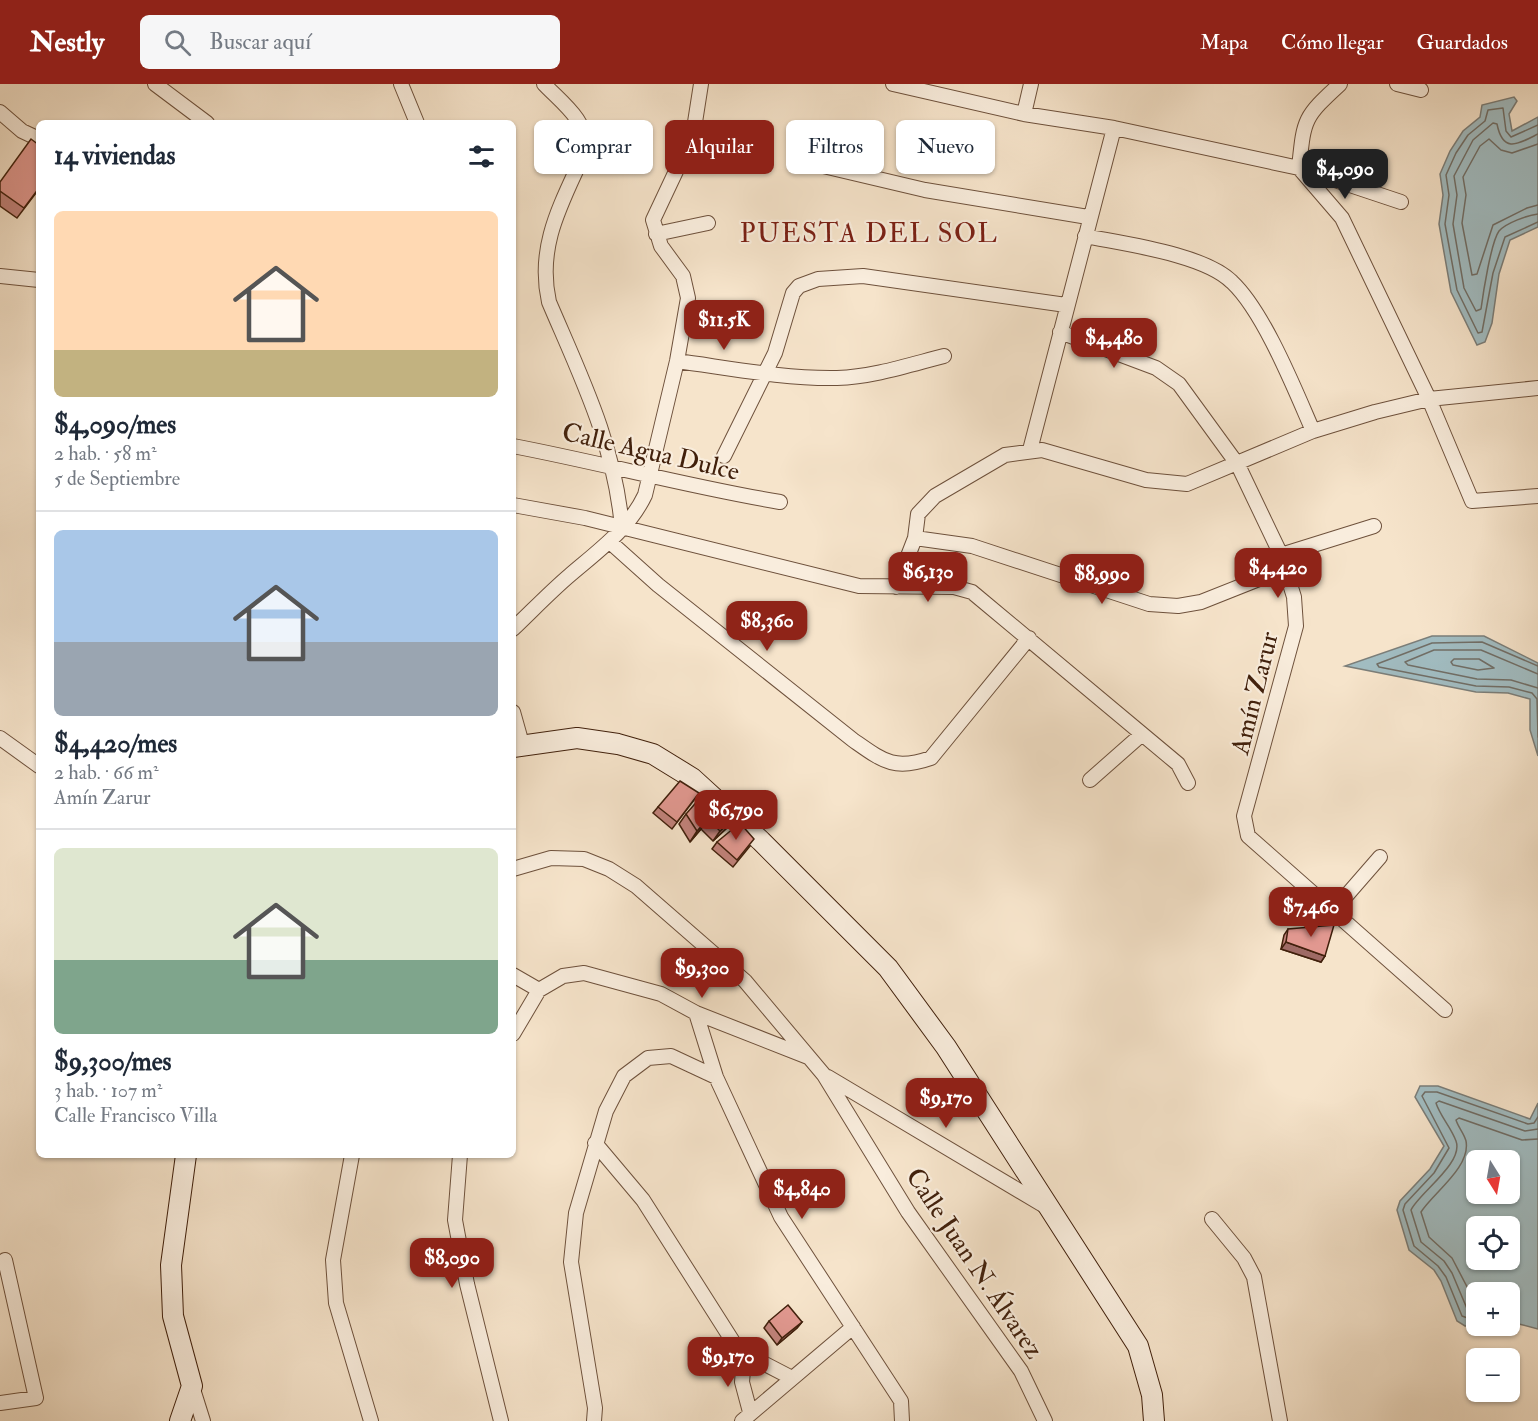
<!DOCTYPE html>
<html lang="es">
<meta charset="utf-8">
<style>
body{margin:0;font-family:"IM FELL Double Pica",serif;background:#f6f6f7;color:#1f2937;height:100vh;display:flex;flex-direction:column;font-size:22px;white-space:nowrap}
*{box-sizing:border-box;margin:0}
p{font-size:20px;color:#747a83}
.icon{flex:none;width:33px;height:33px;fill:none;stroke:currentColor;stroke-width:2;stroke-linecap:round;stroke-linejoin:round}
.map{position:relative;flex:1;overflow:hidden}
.panel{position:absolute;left:36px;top:36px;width:480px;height:1038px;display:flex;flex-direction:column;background:#fff;border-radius:9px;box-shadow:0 2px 4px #0004}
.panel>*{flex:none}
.top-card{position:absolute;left:534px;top:36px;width:570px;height:54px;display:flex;gap:12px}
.needle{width:39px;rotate:169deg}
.tools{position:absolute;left:1466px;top:1066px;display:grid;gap:12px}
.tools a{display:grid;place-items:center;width:54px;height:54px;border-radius:9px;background:#fff;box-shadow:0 2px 4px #0004;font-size:30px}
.price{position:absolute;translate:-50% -51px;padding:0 14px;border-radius:12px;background:#8f2418;color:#fff;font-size:20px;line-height:39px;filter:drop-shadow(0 2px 3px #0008)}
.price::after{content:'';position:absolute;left:50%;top:36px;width:18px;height:14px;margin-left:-9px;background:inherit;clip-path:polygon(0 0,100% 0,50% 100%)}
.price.on{background:#222;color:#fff}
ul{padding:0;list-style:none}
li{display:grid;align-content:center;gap:12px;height:318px;padding:0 18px}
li+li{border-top:2px solid #e0e1e3}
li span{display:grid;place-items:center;height:186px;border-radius:9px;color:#555}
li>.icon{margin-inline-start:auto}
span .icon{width:108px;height:108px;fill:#fffc;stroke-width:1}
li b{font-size:26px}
h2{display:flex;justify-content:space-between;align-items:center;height:72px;padding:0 18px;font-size:26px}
.tag{padding:0 21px;border-radius:9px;background:#fff;box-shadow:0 2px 4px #0004;font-size:21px;line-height:54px}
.tag.on{background:#8f2418;color:#fff}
header{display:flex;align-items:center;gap:36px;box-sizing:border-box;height:84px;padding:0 30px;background:#8f2418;color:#fff}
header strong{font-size:28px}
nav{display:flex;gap:33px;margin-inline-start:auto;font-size:21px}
.search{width:420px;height:54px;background:#f6f6f7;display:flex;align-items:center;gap:15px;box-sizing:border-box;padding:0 21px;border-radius:9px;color:#747a83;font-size:22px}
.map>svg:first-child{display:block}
.water{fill:#a1bcc1;stroke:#7b7e79;stroke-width:1.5;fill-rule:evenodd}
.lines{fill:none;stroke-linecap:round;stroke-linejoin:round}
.shore{stroke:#716e66;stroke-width:1.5}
.street-casing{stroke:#6e513c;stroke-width:16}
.secondary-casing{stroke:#41200c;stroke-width:22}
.street{stroke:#f9eddd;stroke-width:14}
.secondary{stroke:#f9eddd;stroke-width:20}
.wall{fill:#c2837c;stroke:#41200c;stroke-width:1.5}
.shaded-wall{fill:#9e6a65;stroke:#41200c;stroke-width:1.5}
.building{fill:#e19890;stroke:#41200c;stroke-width:1.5}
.labels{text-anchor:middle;stroke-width:4.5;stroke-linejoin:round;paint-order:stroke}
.street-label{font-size:26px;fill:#41200c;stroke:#f9eddd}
.neighbourhood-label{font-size:27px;letter-spacing:1.5px;fill:#7a1f14;stroke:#f9eddd}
</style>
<header>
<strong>Nestly</strong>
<div class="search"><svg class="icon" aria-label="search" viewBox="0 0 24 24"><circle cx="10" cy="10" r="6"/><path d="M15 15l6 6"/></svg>Buscar aquí</div>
<nav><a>Mapa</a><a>Cómo llegar</a><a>Guardados</a></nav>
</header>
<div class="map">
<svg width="1538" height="1337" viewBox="0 0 1538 1337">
<rect width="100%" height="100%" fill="#f6e4cb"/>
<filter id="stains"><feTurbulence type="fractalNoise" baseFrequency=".00333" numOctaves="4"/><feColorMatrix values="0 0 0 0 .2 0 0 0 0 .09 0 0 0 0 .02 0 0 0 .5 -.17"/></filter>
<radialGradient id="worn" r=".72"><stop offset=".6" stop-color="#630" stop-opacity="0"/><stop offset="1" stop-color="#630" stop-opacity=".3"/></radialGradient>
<path class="water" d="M1514 13 1517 17 1509 30 1512 47 1538 33V143L1510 156 1499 190 1492 239 1485 258 1477 261 1451 208 1439 140 1443 111 1440 90 1450 67 1463 47 1480 33 1482 21Z
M1432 552H1484L1538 579V672L1530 646V615L1508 609 1476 608 1345 582Z
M1420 1002H1438L1530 1035 1538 1019V1245L1519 1240H1509V1209H1476V1242H1488H1465L1457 1237 1441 1197 1434 1186 1409 1166 1397 1126 1400 1117 1430 1085 1444 1062 1415 1013ZM1476 1077H1509V1110H1476ZM1476 1143H1509V1176H1476Z"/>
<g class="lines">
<path class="shore" d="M1538 41 1511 53 1506 47 1503 24 1488 26 1485 37 1468 51 1456 69 1446 91 1449 111 1445 140 1457 206 1478 249 1482 248 1493 189 1505 153 1538 138
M1538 50C1518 60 1503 70 1497 40L1493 39 1473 56 1454 92 1457 111 1453 140 1464 204 1476 227 1481 225C1483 210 1491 158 1499 147 1506 139 1528 131 1538 130
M1538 60 1512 69 1501 66 1489 55 1480 62 1463 93 1466 111 1462 139 1472 191 1477 190 1493 141 1527 124 1538 121
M1454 575H1479L1494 584 1478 586 1453 581 1451 578Z
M1538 582 1482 558 1432 559 1377 580 1379 583 1476 602 1509 603 1532 609 1537 615 1538 653
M1538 590 1481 566H1434L1405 578 1408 581 1477 595 1511 596 1538 604
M1476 1220 1452 1174 1429 1153 1421 1128C1433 1109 1471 1083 1466 1057 1464 1049 1458 1043 1456 1036L1459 1034 1522 1056 1538 1055
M1476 1229 1468 1227 1452 1189 1444 1177 1421 1158 1411 1126C1419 1109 1464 1079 1456 1057 1451 1043 1440 1032 1436 1019L1439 1017 1525 1047 1538 1045
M1476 1237 1462 1232 1446 1193 1438 1182 1414 1162 1403 1126 1405 1120 1434 1089 1449 1064 1422 1012 1425 1008H1437L1528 1040 1534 1039 1538 1033"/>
<defs>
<path id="street" d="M155 0 207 39
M401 0 417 39
M544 0C562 19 588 37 586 65 563 117 536 160 549 218 581 293 615 361 622 444
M893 0 1024 30 1114 44 1299 84 1401 118
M1397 0 1421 6
M0 28 22 47 39 55
M1024 30 1031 0
M819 81 925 106 1088 133
M1299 84 1342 134 1429 315 1472 417 1538 412
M1299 84C1304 35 1303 34 1340 0
M656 150 708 139
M1085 152C1124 160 1204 170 1232 198 1264 228 1295 306 1313 347
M0 192 39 196
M1060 248 1156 284 1179 300 1238 381 1281 471 1294 513 1296 542 1244 732 1248 752 1445 926
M677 277C729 284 784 295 837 294 873 293 909 281 944 272
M513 362C602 379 690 403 780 418
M1030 366 1114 44
M724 372 775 269 793 209 799 202 818 195 863 192 1066 221
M513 421 585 434 859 502 954 503 972 508 1178 680 1188 699
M915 454 972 462 1149 520 1178 522 1201 518 1284 485
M610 458 658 501 853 656C883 677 894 687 931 674L1029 554
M1281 471 1374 442
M896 503 915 454 918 430 935 412 1005 371 1042 366 1146 396 1187 400 1313 347 1375 328 1429 315 1538 304
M513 545C532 527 550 508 570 491 598 467 629 445 645 411L677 277 688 214 683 192 661 162 653 136 693 51 701 0
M513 628 522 660
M0 654 39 682
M1090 696 1141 651
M513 785 551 774 584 775 609 785 636 802 745 897 824 991 908 1128 1021 1287 1045 1337
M1333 827 1380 773
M513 891 539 906
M696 929 716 993 781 1133 901 1317 902 1337
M513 950 539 906 563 892 584 889 661 910 696 929 808 973
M828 993 1048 1124
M595 1059 643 1116 744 1275 742 1298 750 1328
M352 1071 333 1176 336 1219 371 1337
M460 1071 455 1136 467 1200 501 1337
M1212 1135 1244 1174 1254 1193 1280 1337
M744 1275 765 1280 792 1294
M192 1302 203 1337
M0 1319 36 1314 5 1176
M594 1337 595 1324 571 1178 576 1129 606 1027 624 992 648 974 671 972 716 993
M742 1337 853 1243"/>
<path id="secondary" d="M513 663 577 654 618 660 653 670 692 694 761 757 888 884 946 963 1138 1262 1152 1311 1154 1337
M180 1337 192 1302 173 1232 171 1181 186 1071"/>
</defs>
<use href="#street" class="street-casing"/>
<use href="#secondary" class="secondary-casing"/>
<use href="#street" class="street"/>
<use href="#secondary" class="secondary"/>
</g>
<path class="wall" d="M0 98 39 105 17 134 0 122Z
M694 716 672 745 653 729 658 723Z
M686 730 736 732 729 742 713 757 701 745 690 758 679 740Z
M717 758 750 762 733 783 712 765Z
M1288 845 1325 872 1321 878 1281 865 1284 851Z
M769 1237 802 1238 797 1244 777 1261 764 1244Z"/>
<path class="shaded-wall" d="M736 732 729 742 713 757 720 747Z
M708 735 701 745 690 758 697 747Z
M1286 858 1325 872 1321 878 1281 865Z
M802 1238 797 1244 777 1261 782 1254Z"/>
<path class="building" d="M31 55 39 61V104L24 124 0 107V98Z
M680 697 699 709 677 738 658 723Z
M720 711 736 732 720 747 708 735 697 747 686 730 701 713Z
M740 739 754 755 737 776 717 758Z
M1334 841 1325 872 1286 858 1288 845Z
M788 1221 802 1238 782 1254 769 1237Z"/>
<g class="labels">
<g class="street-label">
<text transform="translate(651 367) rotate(13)" y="9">Calle Agua Dulce</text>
<text transform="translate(1254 609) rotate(-76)" y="9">Amín Zarur</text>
<text transform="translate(975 1179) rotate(56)" y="9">Calle Juan N. Álvarez</text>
</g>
<g class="neighbourhood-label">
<text x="869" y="158">PUESTA DEL SOL</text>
</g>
</g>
<rect width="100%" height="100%" filter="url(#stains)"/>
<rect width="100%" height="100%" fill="url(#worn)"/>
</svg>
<div class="tools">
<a><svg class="needle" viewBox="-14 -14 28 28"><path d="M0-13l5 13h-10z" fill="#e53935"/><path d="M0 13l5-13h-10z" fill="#747a83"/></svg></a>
<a><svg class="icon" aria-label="locate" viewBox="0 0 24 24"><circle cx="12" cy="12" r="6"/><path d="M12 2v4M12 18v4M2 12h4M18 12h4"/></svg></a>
<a>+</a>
<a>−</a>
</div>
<b class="price on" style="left:1345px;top:116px">$4,090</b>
<b class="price" style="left:724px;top:267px">$11.5K</b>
<b class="price" style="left:1114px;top:285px">$4,480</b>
<b class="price" style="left:1278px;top:515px">$4,420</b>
<b class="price" style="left:928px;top:519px">$6,130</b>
<b class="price" style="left:1102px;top:521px">$8,990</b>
<b class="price" style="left:767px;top:568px">$8,360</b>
<b class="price" style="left:736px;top:757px">$6,790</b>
<b class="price" style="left:1311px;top:854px">$7,460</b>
<b class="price" style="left:702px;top:915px">$9,300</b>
<b class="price" style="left:946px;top:1045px">$9,170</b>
<b class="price" style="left:802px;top:1136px">$4,840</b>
<b class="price" style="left:452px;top:1205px">$8,090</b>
<b class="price" style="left:728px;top:1304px">$9,170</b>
<div class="top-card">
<a class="tag">Comprar</a>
<a class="tag on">Alquilar</a>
<a class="tag">Filtros</a>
<a class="tag">Nuevo</a>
</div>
<section class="panel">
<h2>14 viviendas<svg class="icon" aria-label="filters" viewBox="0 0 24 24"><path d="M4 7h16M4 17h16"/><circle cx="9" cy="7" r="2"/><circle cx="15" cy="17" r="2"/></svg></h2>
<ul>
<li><span style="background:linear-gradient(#ffd9b3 75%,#c2b280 0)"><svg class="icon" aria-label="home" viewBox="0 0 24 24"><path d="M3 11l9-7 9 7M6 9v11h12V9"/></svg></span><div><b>$4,090/mes</b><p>2 hab. · 58 m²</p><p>5 de Septiembre</p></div></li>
<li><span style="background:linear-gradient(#a9c7e8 60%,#9aa5b1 0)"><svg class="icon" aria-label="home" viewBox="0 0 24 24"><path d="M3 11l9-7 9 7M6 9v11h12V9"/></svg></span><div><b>$4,420/mes</b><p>2 hab. · 66 m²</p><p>Amín Zarur</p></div></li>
<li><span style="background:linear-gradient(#dfe7d0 60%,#7fa58c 0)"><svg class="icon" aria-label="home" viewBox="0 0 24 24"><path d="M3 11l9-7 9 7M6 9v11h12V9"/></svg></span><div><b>$9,300/mes</b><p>3 hab. · 107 m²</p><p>Calle Francisco Villa</p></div></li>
</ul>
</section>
</div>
